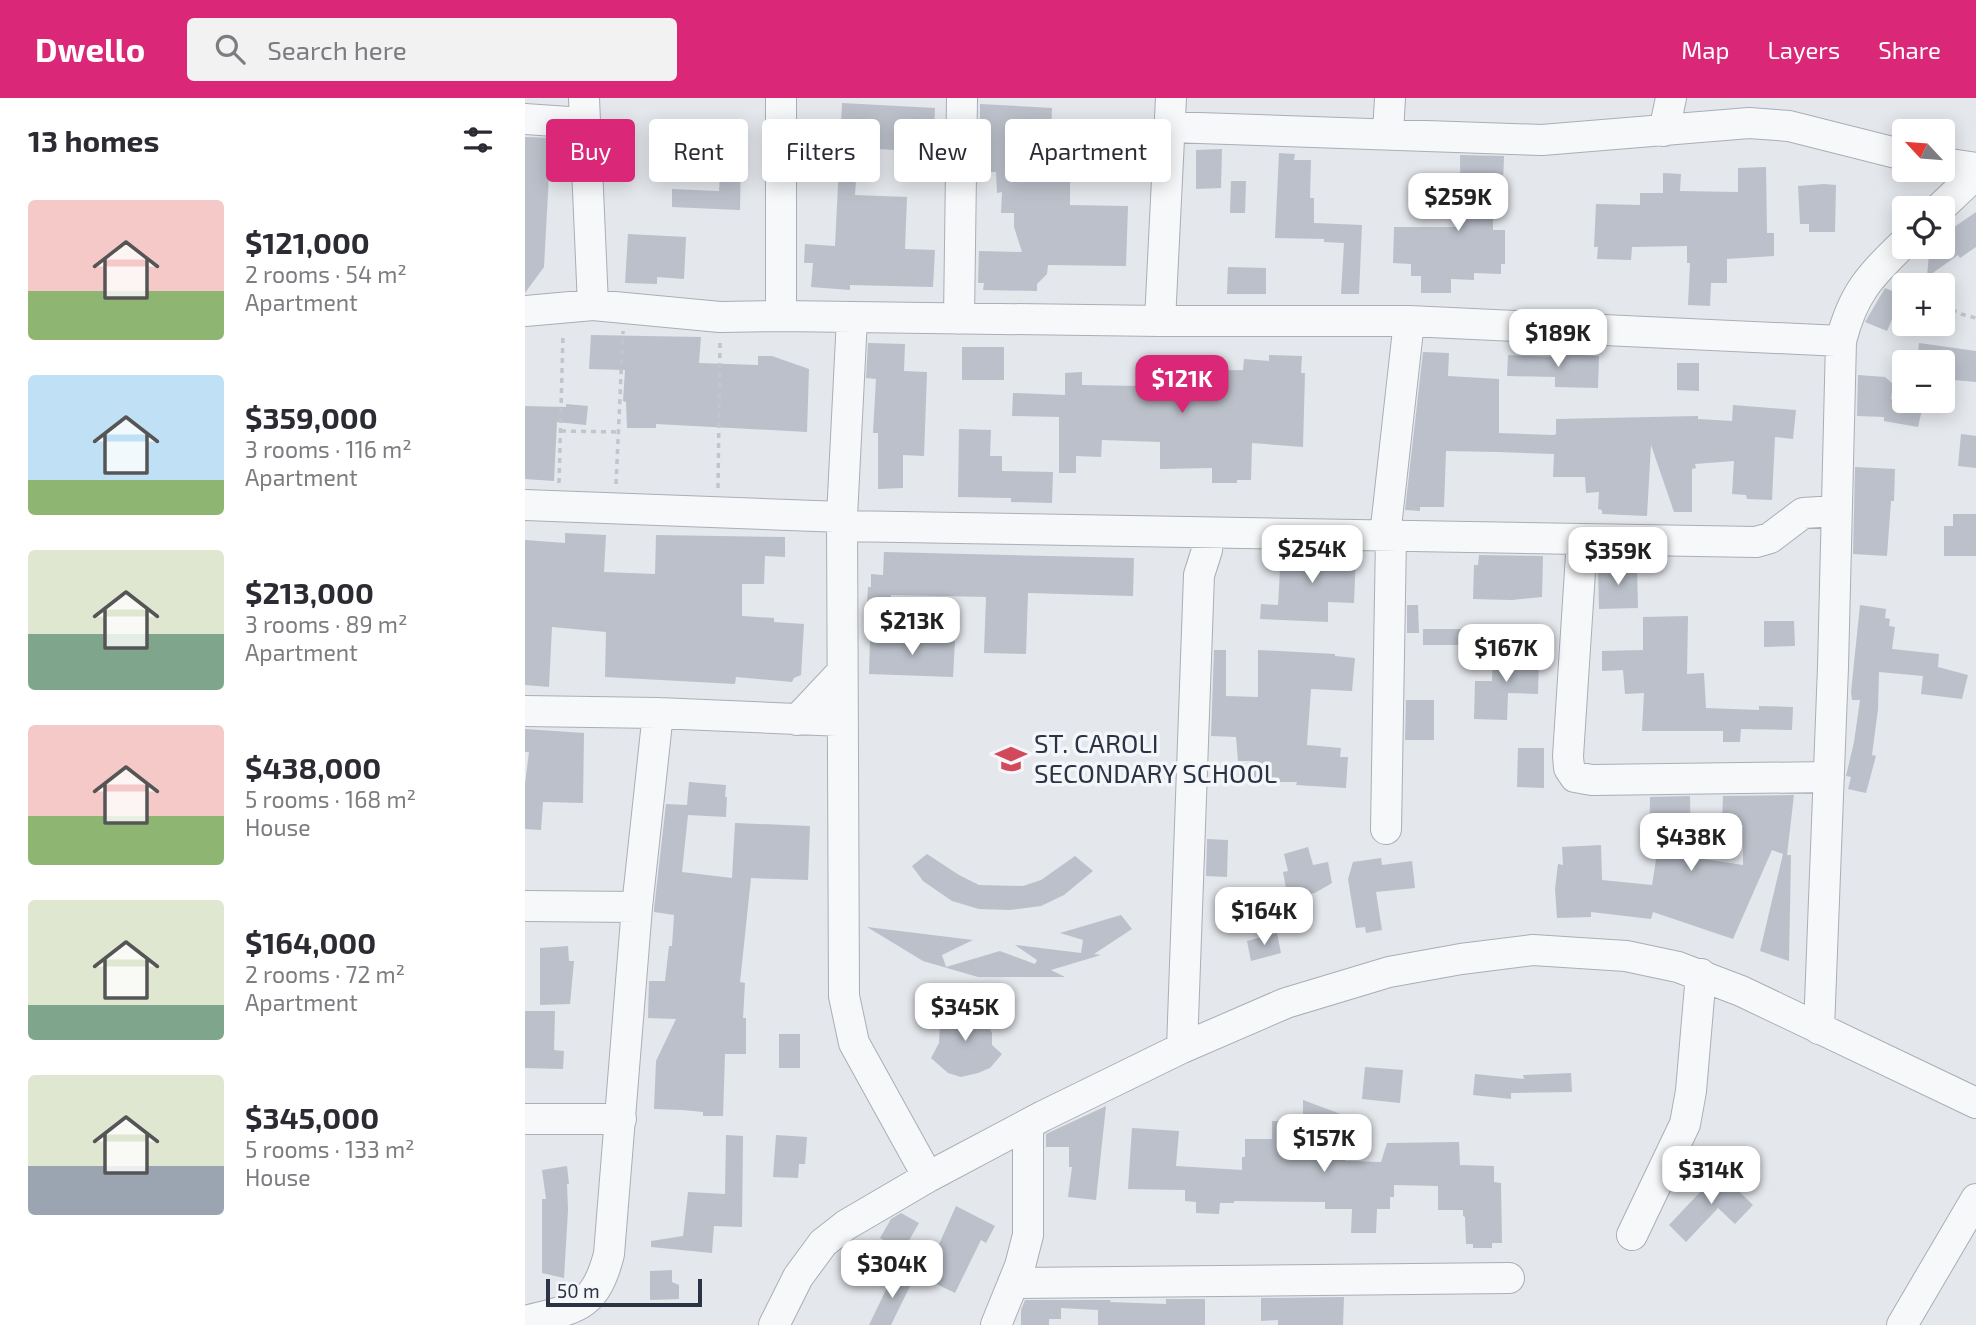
<!DOCTYPE html>
<meta charset="utf-8">
<style>
body{margin:0;font-family:"Exo 2",sans-serif;background:#f2f2f3;color:#2b2b33;height:100vh;display:flex;flex-direction:column;font-size:26px;white-space:nowrap}
*{box-sizing:border-box;margin:0}
p{font-size:23px;color:#7c7c81}
.icon{flex:none;width:38px;height:38px;fill:none;stroke:currentColor;stroke-width:2;stroke-linecap:round;stroke-linejoin:round}
.map{position:relative;flex:1;overflow:hidden}
.panel{display:flex;flex-direction:column;background:#fff;width:525px}
.panel>*{flex:none}
.banner{position:absolute;left:21px;top:21px;width:665px;height:63px;display:flex;gap:14px}
.needle{width:46px;rotate:296deg}
.fabs{position:absolute;left:1367px;top:21px;display:grid;gap:14px}
.fabs a{display:grid;place-items:center;width:63px;height:63px;border-radius:7px;background:#fff;box-shadow:0 4px 18px #0003;font-size:35px}
.scale{position:absolute;left:21px;bottom:18px;width:156px;box-sizing:border-box;padding-left:7px;border:4px solid #2b3445;border-top:0;font-size:19px;line-height:24px;white-space:nowrap;color:#2b3445;-webkit-text-stroke:5px #f4f6f9;paint-order:stroke}
.price{position:absolute;translate:-50% -60px;padding:0 16px;border-radius:14px;background:#fff;color:#222;font-size:23px;line-height:46px;filter:drop-shadow(0 2px 4px #0008)}
.price::after{content:'';position:absolute;left:50%;top:42px;width:21px;height:16px;margin-left:-10px;background:inherit;clip-path:polygon(0 0,100% 0,50% 100%)}
.price.on{background:#db2777;color:#fff}
ul{padding:0;list-style:none}
li{display:flex;align-items:center;gap:21px;height:175px;padding:0 28px}
li span{display:grid;place-items:center;flex:none;width:196px;height:140px;border-radius:7px;color:#555}
li>.icon{margin-inline-start:auto}
span .icon{width:84px;height:84px;fill:#fffc;stroke-width:1}
li b{font-size:30px}
h2{display:flex;justify-content:space-between;align-items:center;height:84px;padding:0 28px;font-size:30px}
.tag{padding:0 24px;border-radius:7px;background:#fff;box-shadow:0 4px 18px #0003;font-size:24px;line-height:63px}
.tag.on{background:#db2777;color:#fff}
header{display:flex;align-items:center;gap:42px;box-sizing:border-box;height:98px;padding:0 35px;background:#db2777;color:#fff}
header strong{font-size:33px}
nav{display:flex;gap:38px;margin-inline-start:auto;font-size:24px}
.search{width:490px;height:63px;background:#f2f2f3;display:flex;align-items:center;gap:18px;box-sizing:border-box;padding:0 24px;border-radius:7px;color:#7c7c81;font-size:26px}
main{display:flex;flex:1;min-height:0}
.map>svg:first-child{display:block}
.building{fill:#bbc0ca}
.lines{fill:none;stroke-linecap:round;stroke-linejoin:round}
.minor-casing{stroke:#a9aeb7;stroke-width:32}
.path{stroke:#c2c5cb;stroke-width:3.5;stroke-dasharray:5 5;stroke-linecap:butt}
.minor{stroke:#f7f8fa;stroke-width:30}
.labels{text-anchor:middle;stroke-width:7;stroke-linejoin:round;paint-order:stroke}
.poi-label{font-size:26px;fill:#2b3445;stroke:#f4f6f9;text-anchor:start}
</style>
<header>
<strong>Dwello</strong>
<div class="search"><svg class="icon" aria-label="search" viewBox="0 0 24 24"><circle cx="10" cy="10" r="6"/><path d="M15 15l6 6"/></svg>Search here</div>
<nav><a>Map</a><a>Layers</a><a>Share</a></nav>
</header>
<main>
<section class="panel">
<h2>13 homes<svg class="icon" aria-label="filters" viewBox="0 0 24 24"><path d="M4 7h16M4 17h16"/><circle cx="9" cy="7" r="2"/><circle cx="15" cy="17" r="2"/></svg></h2>
<ul>
<li><span style="background:linear-gradient(#f6c9c9 65%,#8fb573 0)"><svg class="icon" aria-label="home" viewBox="0 0 24 24"><path d="M3 11l9-7 9 7M6 9v11h12V9"/></svg></span><div><b>$121,000</b><p>2 rooms · 54 m²</p><p>Apartment</p></div></li>
<li><span style="background:linear-gradient(#bfe0f5 75%,#8fb573 0)"><svg class="icon" aria-label="home" viewBox="0 0 24 24"><path d="M3 11l9-7 9 7M6 9v11h12V9"/></svg></span><div><b>$359,000</b><p>3 rooms · 116 m²</p><p>Apartment</p></div></li>
<li><span style="background:linear-gradient(#dfe7d0 60%,#7fa58c 0)"><svg class="icon" aria-label="home" viewBox="0 0 24 24"><path d="M3 11l9-7 9 7M6 9v11h12V9"/></svg></span><div><b>$213,000</b><p>3 rooms · 89 m²</p><p>Apartment</p></div></li>
<li><span style="background:linear-gradient(#f6c9c9 65%,#8fb573 0)"><svg class="icon" aria-label="home" viewBox="0 0 24 24"><path d="M3 11l9-7 9 7M6 9v11h12V9"/></svg></span><div><b>$438,000</b><p>5 rooms · 168 m²</p><p>House</p></div></li>
<li><span style="background:linear-gradient(#dfe7d0 75%,#7fa58c 0)"><svg class="icon" aria-label="home" viewBox="0 0 24 24"><path d="M3 11l9-7 9 7M6 9v11h12V9"/></svg></span><div><b>$164,000</b><p>2 rooms · 72 m²</p><p>Apartment</p></div></li>
<li><span style="background:linear-gradient(#dfe7d0 65%,#9aa5b1 0)"><svg class="icon" aria-label="home" viewBox="0 0 24 24"><path d="M3 11l9-7 9 7M6 9v11h12V9"/></svg></span><div><b>$345,000</b><p>5 rooms · 133 m²</p><p>House</p></div></li>
</ul>
</section>
<div class="map">
<svg width="1451" height="1227" viewBox="0 0 1451 1227">
<rect width="100%" height="100%" fill="#e4e7ec"/>
<path class="building" d="M317 5 410 10 408 54 333 50 330 97 382 99 380 151 410 152 408 189 325 187V192L286 189 288 165H279L280 146 310 148Z
M455 6 527 10 526 39 572 40 570 74 545 73V107L603 108 601 168 523 167 522 176 512 186V193L458 192 459 185H453L454 153 497 154 489 129V115H476L477 94 472 95 471 74H459L457 39H455Z
M0 39 26 40 19 169 0 195Z
M697 51 696 90 671 91V52Z
M754 55 770 56 769 62H786L785 100H789V125L837 127 834 196H816L819 145 799 144V141L750 140Z
M196 56 216 57 215 112 147 109V91L194 93Z
M935 57 979 58 978 87H968V132H980V166H976V176L949 175V182L926 181V195H896V178H886V166L868 165 869 129H936Z
M1241 69 1242 135H1249V158L1202 161V185H1186L1185 208 1163 207 1165 165H1162V148L1107 149 1106 162 1072 161 1073 149H1069L1071 106 1115 107V95H1138V75L1156 76 1155 93 1213 94V70Z
M706 83H721L720 115H705Z
M1299 86 1311 87 1310 134H1284V126H1275L1273 88Z
M1451 114V149L1435 160 1433 157 1402 179 1404 155 1418 149 1423 142 1419 136Z
M103 136 161 139 159 181 132 179V186L100 185Z
M703 169 741 170V196H702Z
M1360 190 1377 197 1362 233 1340 224Z
M66 237 176 239 174 265 233 267V258H247L284 271 282 334 131 326V330H102L101 304 98 303 100 272 64 271Z
M343 245 380 246 379 273 402 274 399 358 378 357V390L353 391V335H348L351 281 341 280Z
M1394 245 1451 253V284L1418 281V264H1392Z
M437 249H479V282H437Z
M898 254 924 255 923 278 974 281V335L1029 337 1031 336V321L1173 318V321L1207 323 1208 307 1271 312 1268 341 1250 339 1247 402 1222 401 1221 397 1207 396 1209 363 1170 366 1171 370 1167 371V414H1149L1126 347 1122 418 1077 416V412L1073 411 1074 394 1061 395 1060 379H1028L1029 356 973 354 921 353 919 409H895V413L880 412Z
M1031 256 1074 258 1073 290 1030 289V279L982 278 983 257 1031 259Z
M744 257 777 258 776 275H780L778 349 727 345 726 382H712V385H687V370L635 371V344L577 342 576 359 551 358V375H534V319L487 318 488 295 540 297V275L557 274V287L615 288V274L718 272 719 261 744 263Z
M1152 265H1174V293L1152 292Z
M1333 277 1360 279 1368 286 1366 301 1398 307 1393 329 1359 323V319L1332 318Z
M41 306 63 308 61 327 32 324 29 383 0 381V308L41 309Z
M434 331 466 332 465 358H477V373L528 374 527 405 486 404V400L433 399Z
M1436 336 1451 338V370L1433 368Z
M1330 369 1370 371 1369 403H1366L1362 458 1328 456Z
M1428 416H1451V458H1419V428H1428Z
M40 435 81 437 79 474 130 476 131 437 260 439V459L240 458 239 486H217V518L249 520V524L279 526 276 577 269 580 267 584 211 579 210 586 80 579 81 534 27 529 24 589 0 587V442L40 445Z
M756 453 831 455 829 505 803 504V524L735 521 736 506 753 507Z
M359 454 609 460 608 498 503 495 501 556 459 555 461 499 366 497 365 507 342 506 343 489H346V476L358 477Z
M954 457 1018 458 1017 499 987 502 948 501 949 467H953Z
M1073 468H1112L1113 510 1074 511Z
M882 507H893L894 535H882Z
M1335 507 1361 511 1360 520 1365 521 1364 528 1370 529 1367 551 1414 556 1413 569 1443 577 1437 601 1396 596 1398 578 1354 574 1353 611 1347 657 1351 658 1341 695 1323 691 1326 679 1321 678 1329 644 1335 602H1327L1326 594Z
M1163 518 1162 576 1179 575 1181 610 1234 612V608L1268 609 1267 632 1216 631 1215 644H1198V633H1117L1119 595 1100 596 1098 572 1077 573V553L1118 552V519Z
M1239 523H1269L1270 548 1239 549Z
M898 531H939L938 547H898Z
M356 540 430 543 428 579 344 576 345 541Z
M689 552H701V598L733 599V552L810 556V558L830 560 827 593 786 591 782 647 816 650 815 659H823L821 690 771 687 772 684H729V663H713L711 639 686 638Z
M968 555 1014 556 1013 596 983 595 982 622 949 621 950 583H967Z
M881 602H909V642H880Z
M0 631 59 635 58 705 18 704 16 732 0 731V686L4 654H0Z
M993 650H1019V690L992 689Z
M164 684 201 687 200 699H202L201 719 163 717 157 774 207 780 210 725 285 728 283 782 226 780 215 884 220 885 218 920H221V956H200L198 1018H178V1014L158 1012 129 1011 131 963 151 921 123 920 124 883H140L144 848H147L149 817 129 814V811L141 706 162 707Z
M1269 697 1262 757H1266L1264 863 1235 853 1258 756 1247 752 1208 841 1128 814 1126 821 1066 814V819L1032 820 1030 791 1033 766 1038 767 1037 749 1076 747 1077 782 1127 787 1133 749H1124L1125 699 1165 698 1166 759 1218 767V727H1197L1198 698Z
M682 741 703 742 702 779 681 778Z
M783 749 788 767 803 764 807 785 790 795 763 801 758 774 763 773 759 756Z
M402 756 434 777 454 787 498 788 516 782 550 758 568 773 539 797 516 808 485 812 454 811 427 803 398 783 387 768Z
M856 760 857 767 887 763 890 790 851 794 857 832 841 835 840 829 831 830 823 781 828 764Z
M596 817 607 831 569 856 576 857 526 872 540 879H453L398 863 342 829 448 842 417 857 421 869 475 853 510 866 512 862 490 847 556 855 558 842 535 835Z
M752 835 756 855 726 863 722 843Z
M43 848 44 863H49L45 906 15 907V850Z
M439 905 456 913 467 935V947L477 956 465 970 453 975 436 979 423 975 406 960 414 945 415 926 424 911Z
M0 913H30L29 952 39 953 38 971 0 970Z
M254 936H275V970H254Z
M840 969 878 972 875 1005 837 1001Z
M1046 975 1047 994 986 995V1001L948 997 950 976 999 981 998 977Z
M778 1002 821 1018 820 1063 856 1064 862 1045 934 1044 935 1067 969 1068V1084L976 1085 977 1145H967V1150H948V1146H941L940 1119 938 1118V1112H913V1088L869 1087V1099H865V1111H852L851 1135H826L827 1111H800V1104L709 1103V1105H695L694 1116 671 1115V1104L660 1103V1092L603 1091 607 1030 654 1033 651 1068 717 1072V1059H720V1041H747V1023H778Z
M581 1008 571 1102 543 1099 547 1069H544V1049H521V1036Z
M201 1037 218 1038 217 1129 189 1128 187 1155 126 1149V1143L158 1138 163 1094 200 1096Z
M251 1037 282 1039 280 1066H274L273 1080 248 1079Z
M42 1068 44 1086H42L43 1112 39 1180 17 1175V1101H21L17 1072Z
M1191 1071 1228 1107 1210 1126 1193 1110 1161 1144 1144 1127 1176 1093 1173 1089Z
M431 1108 470 1128 461 1145 456 1142 430 1195 399 1180Z
M376 1115 394 1125 378 1153 355 1140 366 1121Z
M147 1172V1184L154 1187V1201L125 1202V1173Z
M370 1173 388 1182 366 1227H344Z
M819 1199 818 1227H753V1222L736 1223V1200Z
M641 1201H680V1227H573V1212L536 1210V1221H524V1227H496V1212L500 1202H586L585 1204 641 1206Z"/>
<g class="lines">
<defs>
<path id="minor" d="M59 0 68 207
M0 21 58 25
M645 29 1017 42 1224 25 1264 28 1379 57
M1139 33 1146 0
M863 35 865 0
M1418 65 1451 70
M1415 110 1451 76
M0 213 68 207 195 219 256 218 635 223H884L1316 243
M256 218V0
M327 220 317 419 319 898 329 945 403 1079
M434 221 437 0
M635 223 646 0
M0 407 317 419
M317 428 1231 444 1245 440 1278 415 1311 413
M860 438 884 223
M1057 442 1043 658 1044 670 1050 679 1067 682 1304 679
M0 613 133 615 317 623
M272 622 317 574
M861 731 866 439
M0 808 112 809
M1294 931 1308 569 1316 243C1328 195 1345 178 1379 145
M657 950 674 477 682 452
M0 1021H96
M1107 1137 1160 1026 1166 993 1176 876
M488 1185 984 1180
M0 1223C51 1210 70 1211 84 1156L112 809 133 615
M249 1227 273 1179 298 1145 321 1127 403 1079 518 1018 657 950 761 905 864 874 936 861 1008 852 1101 858 1153 869 1216 893 1451 1005
M471 1227 495 1168 503 1137V1026
M1377 1227 1451 1101"/>
</defs>
<use href="#minor" class="minor-casing"/>
<path class="path" d="M1378 181 1387 187
M1418 207 1436 216 1451 220
M36 333 95 334
M34 385 38 236
M91 386 98 233
M193 390 195 244"/>
<use href="#minor" class="minor"/>
</g>
<defs>
<symbol id="school-bare" viewBox="-9 -9 18 18"><path d="M0-5L7-2L0 1L-7-2ZM-4 1L0 2.5L4 1V4Q0 6-4 4Z" fill="#d1495b" stroke="#f4f6f9" stroke-width="2.5" paint-order="stroke"/></symbol>
</defs>
<g fill-rule="evenodd">
<use href="#school-bare" x="464" y="639" width="44" height="44"/>
</g>
<g class="labels">
<g class="poi-label">
<text x="509" y="655">ST. CAROLI<tspan x="509" dy="30">SECONDARY SCHOOL</tspan></text>
</g>
</g>
</svg>
<div class="fabs">
<a><svg class="needle" viewBox="-14 -14 28 28"><path d="M0-13l5 13h-10z" fill="#e53935"/><path d="M0 13l5-13h-10z" fill="#7c7c81"/></svg></a>
<a><svg class="icon" aria-label="locate" viewBox="0 0 24 24"><circle cx="12" cy="12" r="6"/><path d="M12 2v4M12 18v4M2 12h4M18 12h4"/></svg></a>
<a>+</a>
<a>−</a>
</div>
<div class="scale">50 m</div>
<b class="price" style="left:933px;top:135px">$259K</b>
<b class="price" style="left:1033px;top:271px">$189K</b>
<b class="price on" style="left:657px;top:317px">$121K</b>
<b class="price" style="left:787px;top:487px">$254K</b>
<b class="price" style="left:1093px;top:489px">$359K</b>
<b class="price" style="left:387px;top:559px">$213K</b>
<b class="price" style="left:981px;top:586px">$167K</b>
<b class="price" style="left:1166px;top:775px">$438K</b>
<b class="price" style="left:739px;top:849px">$164K</b>
<b class="price" style="left:440px;top:945px">$345K</b>
<b class="price" style="left:799px;top:1076px">$157K</b>
<b class="price" style="left:1186px;top:1108px">$314K</b>
<b class="price" style="left:367px;top:1202px">$304K</b>
<div class="banner">
<a class="tag on">Buy</a>
<a class="tag">Rent</a>
<a class="tag">Filters</a>
<a class="tag">New</a>
<a class="tag">Apartment</a>
</div>
</div>
</main>
